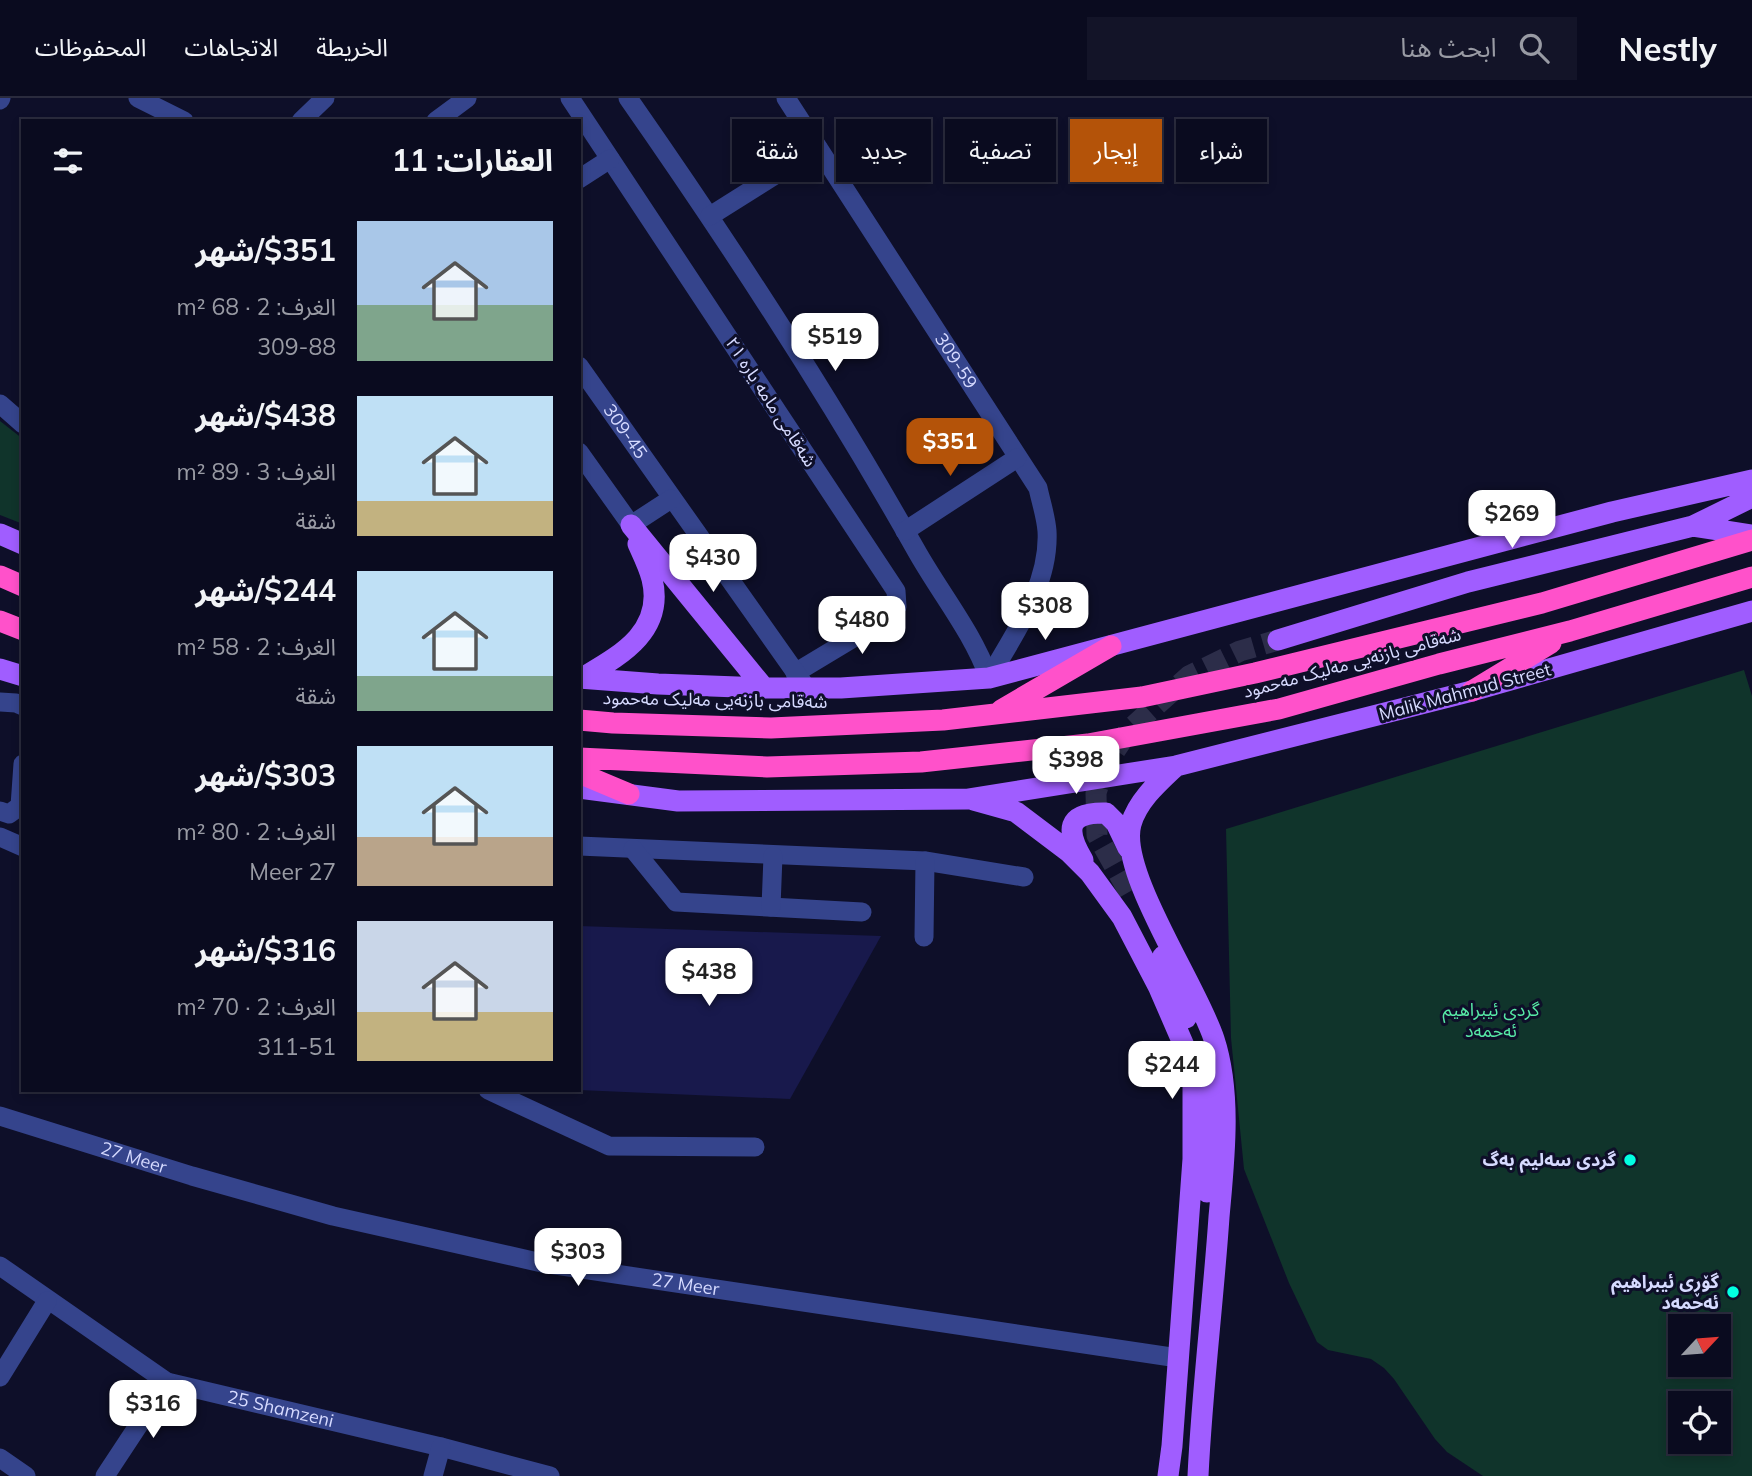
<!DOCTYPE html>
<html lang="ar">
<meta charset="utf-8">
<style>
body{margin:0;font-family:Mulish,"Noto Sans Arabic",sans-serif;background:#131428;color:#f1f3f6;direction:rtl;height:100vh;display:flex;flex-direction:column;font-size:26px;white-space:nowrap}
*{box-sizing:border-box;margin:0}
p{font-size:23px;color:#999ba4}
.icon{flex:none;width:38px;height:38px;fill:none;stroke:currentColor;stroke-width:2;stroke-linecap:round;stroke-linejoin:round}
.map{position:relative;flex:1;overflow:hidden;direction:ltr}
.side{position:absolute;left:21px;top:21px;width:560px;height:973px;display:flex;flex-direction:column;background:#0a0b1f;border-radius:0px;box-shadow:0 4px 10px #0003,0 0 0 2px #2a2b3d;direction:rtl}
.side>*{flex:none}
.hud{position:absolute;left:602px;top:21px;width:665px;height:63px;direction:rtl;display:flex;gap:14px}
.needle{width:46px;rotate:64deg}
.buttons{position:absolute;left:1668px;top:1216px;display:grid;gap:14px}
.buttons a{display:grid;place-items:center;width:63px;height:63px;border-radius:0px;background:#0a0b1f;box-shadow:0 4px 10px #0003,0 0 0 2px #2a2b3d;font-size:35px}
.price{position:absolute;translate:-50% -60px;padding:0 16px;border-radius:14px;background:#fff;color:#222;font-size:23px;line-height:46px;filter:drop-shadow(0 2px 4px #0008)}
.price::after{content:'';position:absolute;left:50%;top:42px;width:21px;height:16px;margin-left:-10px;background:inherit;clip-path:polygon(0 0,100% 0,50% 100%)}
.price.current{background:#b45309;color:#fff}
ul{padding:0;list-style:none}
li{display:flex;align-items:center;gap:21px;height:175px;padding:0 28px}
li span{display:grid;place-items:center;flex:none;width:196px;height:140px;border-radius:0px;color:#555}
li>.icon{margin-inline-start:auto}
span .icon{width:84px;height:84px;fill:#fffc;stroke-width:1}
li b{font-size:30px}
h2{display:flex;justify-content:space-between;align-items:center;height:84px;padding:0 28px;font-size:30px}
.chip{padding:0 24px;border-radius:0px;background:#0a0b1f;box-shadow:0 4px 10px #0003,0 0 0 2px #2a2b3d;font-size:24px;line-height:63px}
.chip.current{background:#b45309;color:#fff}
header{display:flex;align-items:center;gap:42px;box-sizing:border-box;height:98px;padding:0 35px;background:#0a0b1f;border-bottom:2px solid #2a2b3d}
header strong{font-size:33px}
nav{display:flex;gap:38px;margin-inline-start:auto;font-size:24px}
.search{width:490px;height:63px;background:#131428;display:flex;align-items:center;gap:18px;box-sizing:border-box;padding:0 24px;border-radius:0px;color:#999ba4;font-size:26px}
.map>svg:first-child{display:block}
.green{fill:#10342b;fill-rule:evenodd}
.building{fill:#18194c}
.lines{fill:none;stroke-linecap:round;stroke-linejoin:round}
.major-tunnel{stroke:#2c2d49;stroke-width:21;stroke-dasharray:21 10;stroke-linecap:butt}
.minor{stroke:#35448c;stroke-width:19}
.major{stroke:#a05dff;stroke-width:21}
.highway{stroke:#ff51ca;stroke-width:21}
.poi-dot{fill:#02ffe2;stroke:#0e0f29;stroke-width:2.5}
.labels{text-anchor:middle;stroke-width:6;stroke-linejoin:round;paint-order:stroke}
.street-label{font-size:18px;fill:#d6daff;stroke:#0e0f29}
.park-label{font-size:18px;fill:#57eaa6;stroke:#0e0f29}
.poi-label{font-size:18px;font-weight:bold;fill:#d6daff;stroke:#0e0f29;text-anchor:end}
</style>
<header>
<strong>Nestly</strong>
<div class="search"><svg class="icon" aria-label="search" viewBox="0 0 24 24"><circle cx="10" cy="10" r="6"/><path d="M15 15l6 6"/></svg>ابحث هنا</div>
<nav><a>الخريطة</a><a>الاتجاهات</a><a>المحفوظات</a></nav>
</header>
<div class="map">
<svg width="1752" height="1378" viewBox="0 0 1752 1378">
<rect width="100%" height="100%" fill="#0e0f29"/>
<path class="green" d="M0 323 23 341V426L0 417Z
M1744 572 1752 598V1378H1483L1447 1354 1435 1341 1394 1281 1384 1270 1371 1261 1328 1252 1317 1244 1289 1185 1244 1071 1231 940 1226 731ZM1680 1228H1718V1267H1680ZM1680 1306H1718V1344H1680Z"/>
<path class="building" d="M579 828 881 838 790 1001 579 992Z"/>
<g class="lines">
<path class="major-tunnel" d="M1129 794 1097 737 1096 695 1104 669 1129 632 1189 578 1240 553 1278 542"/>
<g class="minor">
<path d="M138 0 184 23"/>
<path d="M570 0 896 493 897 509 888 519 795 575"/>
<path d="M628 0C730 146 828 296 916 452 940 495 972 533 989 580"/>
<path id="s1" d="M786 0 1038 390C1041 404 1046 419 1047 433 1050 487 1014 536 989 580"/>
<path d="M0 2 1 0"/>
<path d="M301 23 325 0"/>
<path d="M436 23 467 0"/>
<path d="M579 81 610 61"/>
<path d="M710 118 818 50"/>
<path id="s2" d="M579 268 803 585"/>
<path d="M0 306 23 326"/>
<path d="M579 354 631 427 671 401"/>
<path d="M905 433 1017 360"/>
<path d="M0 604 16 605 23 608"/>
<path d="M0 713 9 716 20 708 23 666"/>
<path d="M0 739 23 749"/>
<path d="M579 748 925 763 1024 779"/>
<path d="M633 751 676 804 862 814"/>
<path d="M771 809 773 758"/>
<path d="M924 839 925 763"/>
<path d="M488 992 609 1048 755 1049"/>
<path id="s3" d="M0 1018 192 1078 333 1118 542 1165 1178 1260"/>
<path id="s4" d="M0 1168 167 1284 441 1349 550 1378"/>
<path d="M0 1279 47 1203"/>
<path d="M0 1360 26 1378"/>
<path d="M105 1378 167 1284"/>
<path d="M433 1378 441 1349"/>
</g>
<path class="major" d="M631 427 764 590
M1693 428 1752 399
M0 436 23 446
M1278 542 1468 484 1693 428 1752 437
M0 571 23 578
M579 580 658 586 764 590H841L989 580 1612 414 1752 382
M582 580C619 558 665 534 652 481 649 469 643 457 638 446
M1176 668C1159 684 1138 702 1131 726 1118 774 1197 888 1214 941 1232 996 1224 1063 1219 1119 1213 1206 1202 1292 1198 1378
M579 690 678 703 968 701 1176 668 1472 593 1752 513
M973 702 1016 714 1069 754 1090 775 1122 819 1159 890 1185 950 1193 984V1061L1172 1348 1168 1378
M1083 762C1066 733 1065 714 1106 715L1116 725 1128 750
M1163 858 1186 920
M1207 1094V990"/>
<path class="highway" d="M0 478 23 488
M0 523 23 532
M1472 593 1551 545
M1001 612 1111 548
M579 622 613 625 771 630 943 622 1142 599 1255 575 1542 505 1752 442
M579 660 767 669 921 664 1088 646 1279 611 1439 566 1570 533 1752 479
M579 675 629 696"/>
</g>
<g class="poi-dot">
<circle cx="1630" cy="1062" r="7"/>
<circle cx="1733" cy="1194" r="7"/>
</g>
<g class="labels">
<g class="street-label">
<text dy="6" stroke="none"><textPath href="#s1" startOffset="313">309-59</textPath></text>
<text transform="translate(771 304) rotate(57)" y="6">شەقامی مامە یارە ٢١</text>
<text dy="6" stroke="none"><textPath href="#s2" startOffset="80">309-45</textPath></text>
<text transform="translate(1352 565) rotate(-15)" y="6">شەقامی بازنەیی مەلیک مەحمود</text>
<text transform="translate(1465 594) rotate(-15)" y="6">Malik Mahmud Street</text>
<text transform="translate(715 602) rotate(1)" y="6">شەقامی بازنەیی مەلیک مەحمود</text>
<text dy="6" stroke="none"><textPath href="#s3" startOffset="140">27 Meer</textPath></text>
<text dy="6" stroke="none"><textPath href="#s3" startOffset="707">27 Meer</textPath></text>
<text dy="6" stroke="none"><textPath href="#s4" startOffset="320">25 Shamzeni</textPath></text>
</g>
<g class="park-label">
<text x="1491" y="918">گردی ئیبراھیم<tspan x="1491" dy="21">ئەحمەد</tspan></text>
</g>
<g class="poi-label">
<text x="1616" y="1068">گردی سەلیم بەگ</text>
<text x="1719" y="1190">گۆڕی ئیبراھیم<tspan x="1719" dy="21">ئەحمەد</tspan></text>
</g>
</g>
</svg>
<div class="buttons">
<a><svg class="needle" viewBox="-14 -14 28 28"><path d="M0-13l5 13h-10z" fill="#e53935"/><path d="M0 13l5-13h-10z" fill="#999ba4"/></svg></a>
<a><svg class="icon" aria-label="locate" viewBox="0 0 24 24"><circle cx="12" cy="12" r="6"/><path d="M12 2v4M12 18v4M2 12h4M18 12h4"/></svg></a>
</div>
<b class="price" style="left:835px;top:275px">$519</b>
<b class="price current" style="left:950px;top:380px">$351</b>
<b class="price" style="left:1512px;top:452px">$269</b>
<b class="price" style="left:713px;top:496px">$430</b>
<b class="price" style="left:1045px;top:544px">$308</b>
<b class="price" style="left:862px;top:558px">$480</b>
<b class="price" style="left:1076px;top:698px">$398</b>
<b class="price" style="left:709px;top:910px">$438</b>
<b class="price" style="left:1172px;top:1003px">$244</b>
<b class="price" style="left:578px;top:1190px">$303</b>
<b class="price" style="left:153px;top:1342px">$316</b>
<div class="hud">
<a class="chip">شراء</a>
<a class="chip current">إيجار</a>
<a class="chip">تصفية</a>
<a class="chip">جديد</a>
<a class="chip">شقة</a>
</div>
<section class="side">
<h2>العقارات: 11<svg class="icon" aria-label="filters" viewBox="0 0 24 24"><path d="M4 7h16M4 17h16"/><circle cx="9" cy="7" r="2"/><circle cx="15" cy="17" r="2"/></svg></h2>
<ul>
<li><span style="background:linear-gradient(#a9c7e8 60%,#7fa58c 0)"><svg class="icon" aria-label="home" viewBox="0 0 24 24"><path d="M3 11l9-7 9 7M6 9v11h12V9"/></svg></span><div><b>$351/شهر</b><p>الغرف: 2 · 68 m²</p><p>309-88</p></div></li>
<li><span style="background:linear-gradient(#bfe0f5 75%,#c2b280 0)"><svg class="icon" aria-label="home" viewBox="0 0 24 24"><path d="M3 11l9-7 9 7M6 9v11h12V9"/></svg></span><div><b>$438/شهر</b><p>الغرف: 3 · 89 m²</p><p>شقة</p></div></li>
<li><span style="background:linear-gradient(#bfe0f5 75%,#7fa58c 0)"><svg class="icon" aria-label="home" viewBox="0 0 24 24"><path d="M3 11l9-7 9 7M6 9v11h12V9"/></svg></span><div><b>$244/شهر</b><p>الغرف: 2 · 58 m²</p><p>شقة</p></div></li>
<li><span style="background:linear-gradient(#bfe0f5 65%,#b9a48a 0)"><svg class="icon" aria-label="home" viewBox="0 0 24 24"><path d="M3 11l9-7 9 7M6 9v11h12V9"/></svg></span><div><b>$303/شهر</b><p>الغرف: 2 · 80 m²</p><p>27 Meer</p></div></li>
<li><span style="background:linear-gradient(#c9d6e8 65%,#c2b280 0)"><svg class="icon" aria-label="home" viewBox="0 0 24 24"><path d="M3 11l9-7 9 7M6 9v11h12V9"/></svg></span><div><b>$316/شهر</b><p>الغرف: 2 · 70 m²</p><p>311-51</p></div></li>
</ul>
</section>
</div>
